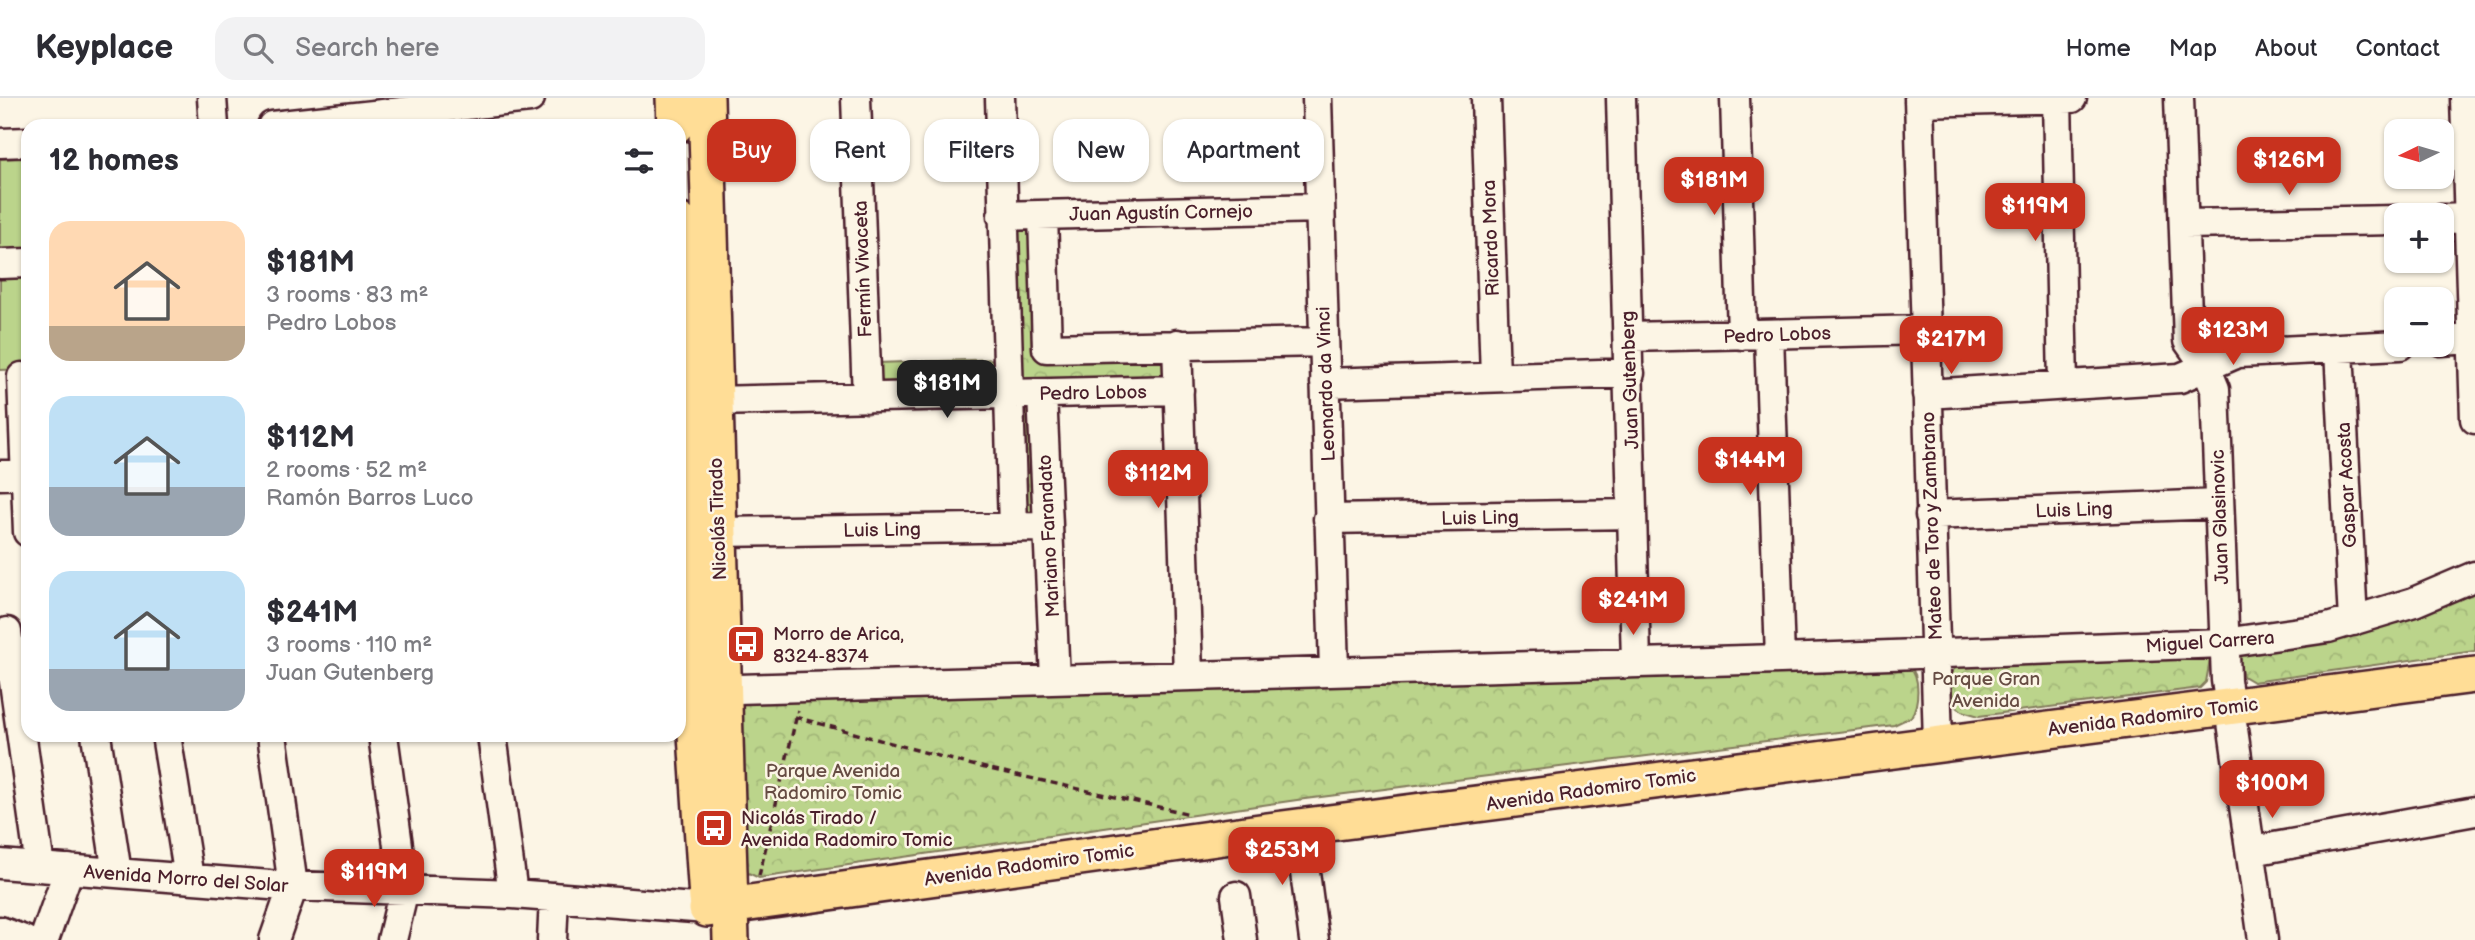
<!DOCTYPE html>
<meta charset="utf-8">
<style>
body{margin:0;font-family:"Balsamiq Sans",sans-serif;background:#f2f2f3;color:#2b2b33;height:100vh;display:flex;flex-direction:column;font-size:26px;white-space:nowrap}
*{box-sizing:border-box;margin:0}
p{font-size:23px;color:#7c7c81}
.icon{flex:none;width:38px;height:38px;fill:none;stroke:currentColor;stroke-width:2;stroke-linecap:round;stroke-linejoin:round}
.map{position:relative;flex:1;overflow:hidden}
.panel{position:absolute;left:21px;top:21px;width:665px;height:623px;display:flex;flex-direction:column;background:#fff;border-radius:21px;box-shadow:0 2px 5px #0004}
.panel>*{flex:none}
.guide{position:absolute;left:707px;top:21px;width:665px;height:63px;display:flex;gap:14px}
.needle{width:46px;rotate:265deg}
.buttons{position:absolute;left:2384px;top:21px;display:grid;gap:14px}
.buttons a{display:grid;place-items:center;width:70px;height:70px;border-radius:14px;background:#fff;box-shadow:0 2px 5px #0004;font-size:35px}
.price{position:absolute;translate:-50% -60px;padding:0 16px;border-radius:14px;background:#c8321e;color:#fff;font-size:23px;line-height:46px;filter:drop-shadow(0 2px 4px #0008)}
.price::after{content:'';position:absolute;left:50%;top:42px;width:21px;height:16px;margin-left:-10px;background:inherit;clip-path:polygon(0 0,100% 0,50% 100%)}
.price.selected{background:#222;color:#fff}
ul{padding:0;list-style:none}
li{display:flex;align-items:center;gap:21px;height:175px;padding:0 28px}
li span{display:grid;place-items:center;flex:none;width:196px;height:140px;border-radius:21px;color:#555}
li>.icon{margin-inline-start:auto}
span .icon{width:84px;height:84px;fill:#fffc;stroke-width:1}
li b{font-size:30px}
h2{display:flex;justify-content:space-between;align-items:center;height:84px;padding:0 28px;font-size:30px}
.pill{padding:0 24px;border-radius:21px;background:#fff;box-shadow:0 2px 5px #0004;font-size:24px;line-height:63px}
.pill.selected{background:#c8321e;color:#fff}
header{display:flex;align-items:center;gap:42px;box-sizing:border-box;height:98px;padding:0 35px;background:#fff;border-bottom:2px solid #e1e1e2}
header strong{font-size:33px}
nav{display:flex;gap:38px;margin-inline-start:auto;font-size:24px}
.search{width:490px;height:63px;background:#f2f2f3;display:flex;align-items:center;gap:18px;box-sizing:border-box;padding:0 24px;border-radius:21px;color:#7c7c81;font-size:26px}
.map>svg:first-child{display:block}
.grass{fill:#bbd48b;stroke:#827a5b;stroke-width:2}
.park{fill:url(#park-crowns);stroke:#827a5b;stroke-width:2}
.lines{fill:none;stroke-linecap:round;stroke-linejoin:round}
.minor-casing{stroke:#4a1f2b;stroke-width:33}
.major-casing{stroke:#4a1f2b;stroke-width:40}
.path{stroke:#4a1f2b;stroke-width:3.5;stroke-dasharray:7 5;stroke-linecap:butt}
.minor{stroke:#fcf5e5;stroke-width:28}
.major{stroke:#ffdd96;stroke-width:35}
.labels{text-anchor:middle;stroke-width:5;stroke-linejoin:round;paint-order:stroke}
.street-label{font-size:19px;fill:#4a1f2b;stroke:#fcf5e5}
.poi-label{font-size:19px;fill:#4a1f2b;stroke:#fcf5e5;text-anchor:start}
.park-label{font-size:19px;fill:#664c43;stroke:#fcf5e5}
</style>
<header>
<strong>Keyplace</strong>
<div class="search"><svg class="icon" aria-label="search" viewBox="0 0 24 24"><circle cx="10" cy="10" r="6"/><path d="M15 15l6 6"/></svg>Search here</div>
<nav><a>Home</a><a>Map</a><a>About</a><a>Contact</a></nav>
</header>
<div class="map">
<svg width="2475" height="842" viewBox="0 0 2475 842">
<defs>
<pattern id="park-crowns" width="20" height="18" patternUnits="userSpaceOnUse" patternTransform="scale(1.75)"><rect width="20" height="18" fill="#bbd48b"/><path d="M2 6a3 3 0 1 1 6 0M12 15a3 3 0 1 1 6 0" fill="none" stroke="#a2b678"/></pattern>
</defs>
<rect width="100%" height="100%" fill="#fcf5e5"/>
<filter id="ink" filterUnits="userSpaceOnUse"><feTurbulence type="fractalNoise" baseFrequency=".0143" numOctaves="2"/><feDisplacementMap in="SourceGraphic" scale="14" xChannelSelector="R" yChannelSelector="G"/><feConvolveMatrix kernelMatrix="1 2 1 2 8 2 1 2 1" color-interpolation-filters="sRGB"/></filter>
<g filter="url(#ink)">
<path class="grass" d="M28 60V159H0V61Z
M28 173V271L0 272V174Z"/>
<path class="park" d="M1016 129H1031L1038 256 1161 258 1169 262 1170 281 1022 286Z
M1000 261 1001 286 877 290 876 265Z
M1037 306 1040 421H1019L1016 307Z
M2475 486V553L2253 584 2243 578 2238 562 2244 554Z
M2204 557 2210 562 2206 584 2200 590 1979 618 1962 613 1951 604C1949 587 1946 573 1962 565Z
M1909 567C1921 579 1919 606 1911 619L1894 627 1297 702 759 780 744 773 740 607 743 603Z"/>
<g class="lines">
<defs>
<path id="minor" d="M212 0 214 28
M856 0 867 300
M1000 0 1013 429
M1317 0 1334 572
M1486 0 1495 279
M1621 0 1636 564
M1735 0 1742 237
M1919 0 1938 645
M2057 0 2063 287
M2179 0 2188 243 2205 267 2215 291 2226 582 2263 842
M2465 0 2475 321
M1919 4 2072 0
M272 28 530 0
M0 45 28 44
M1043 117 1047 250 1323 244
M1002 118 1320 110
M2441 121 2467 120
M2184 126 2396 122
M0 166 28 165
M1769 236 1780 561
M1628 239 1925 232
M2441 243 2471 241
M1177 246 1188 576
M2339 252 2353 523
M22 279 28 434
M1325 285 1630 275
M1042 296 1055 581
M1927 296 2180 280 2238 255 2400 247
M714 303 1179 292
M0 377 26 376
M1930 417 2218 406
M1328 421 1632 416
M717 434 1047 429
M7 534 40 769
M704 592 1780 561 2224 545 2328 530 2414 504 2475 478
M96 637 117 775
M166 637 189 780
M272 637 293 788 274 842
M383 637 404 792 392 842
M492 637 513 796
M1299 729 1314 842
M2252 753 2475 713
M0 766 270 787 513 796 707 811
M1236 798 1242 842
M0 833 24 842
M44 842 69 771
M552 842 554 799"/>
<path id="major" d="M674 0 675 28
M706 0 731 842
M679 123 693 592 707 801
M707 811 1267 733 2475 577"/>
</defs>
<use href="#minor" class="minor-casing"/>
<use href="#major" class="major-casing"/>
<path class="path" d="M795 619 968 666 1190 716
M759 778 798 612"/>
<use href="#minor" class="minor"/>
<use href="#major" class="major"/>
</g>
</g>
<defs>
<symbol id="bus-square" viewBox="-11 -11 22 22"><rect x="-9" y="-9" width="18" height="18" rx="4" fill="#c8321e" stroke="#fcf5e5"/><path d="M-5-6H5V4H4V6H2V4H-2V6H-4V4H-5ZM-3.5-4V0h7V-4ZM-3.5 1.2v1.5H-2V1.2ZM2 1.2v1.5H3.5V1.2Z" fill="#fff"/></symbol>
</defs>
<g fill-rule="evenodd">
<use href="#bus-square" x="724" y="524" width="44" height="44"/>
<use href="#bus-square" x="692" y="708" width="44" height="44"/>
</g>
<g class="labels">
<g class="street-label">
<text transform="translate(1161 114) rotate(-1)" y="7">Juan Agustín Cornejo</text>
<text transform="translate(1490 140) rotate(-92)" y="7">Ricardo Mora</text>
<text transform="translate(862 171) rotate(-92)" y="7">Fermín Vivaceta</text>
<text transform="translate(1777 236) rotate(-2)" y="7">Pedro Lobos</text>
<text transform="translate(1629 282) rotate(-92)" y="7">Juan Gutenberg</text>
<text transform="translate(1325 286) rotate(-92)" y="7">Leonardo da Vinci</text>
<text transform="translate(1093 294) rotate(-1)" y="7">Pedro Lobos</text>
<text transform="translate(2346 387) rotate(-93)" y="7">Gaspar Acosta</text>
<text transform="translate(2074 411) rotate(-2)" y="7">Luis Ling</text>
<text transform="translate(1480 419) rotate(-1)" y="7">Luis Ling</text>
<text transform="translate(2219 419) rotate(-92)" y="7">Juan Glasinovic</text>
<text transform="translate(717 421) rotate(-92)" y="7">Nicolás Tirado</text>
<text transform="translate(1931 428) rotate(-92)" y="7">Mateo de Toro y Zambrano</text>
<text transform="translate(882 431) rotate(-1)" y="7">Luis Ling</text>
<text transform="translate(1048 438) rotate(-93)" y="7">Mariano Farandato</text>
<text transform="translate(2210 543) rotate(-4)" y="7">Miguel Carrera</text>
<text transform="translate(2153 618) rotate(-7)" y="7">Avenida Radomiro Tomic</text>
<text transform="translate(1591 691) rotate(-8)" y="7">Avenida Radomiro Tomic</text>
<text transform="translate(1029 766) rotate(-8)" y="7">Avenida Radomiro Tomic</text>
<text transform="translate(186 780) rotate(4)" y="7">Avenida Morro del Solar</text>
</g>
<g class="poi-label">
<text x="773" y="542">Morro de Arica,<tspan x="773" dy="22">8324-8374</tspan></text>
<text x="741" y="726">Nicolás Tirado /<tspan x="741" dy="22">Avenida Radomiro Tomic</tspan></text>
</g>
<g class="park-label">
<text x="1986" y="587">Parque Gran<tspan x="1986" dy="22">Avenida</tspan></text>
<text x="833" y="679">Parque Avenida<tspan x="833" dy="22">Radomiro Tomic</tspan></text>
</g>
</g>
</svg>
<div class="buttons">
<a><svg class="needle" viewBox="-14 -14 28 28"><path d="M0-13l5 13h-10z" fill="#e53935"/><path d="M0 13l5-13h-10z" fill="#7c7c81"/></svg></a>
<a>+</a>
<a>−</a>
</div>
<b class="price" style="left:2289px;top:99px">$126M</b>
<b class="price" style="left:1714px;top:119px">$181M</b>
<b class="price" style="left:2035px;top:145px">$119M</b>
<b class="price" style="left:2233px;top:269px">$123M</b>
<b class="price" style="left:1951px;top:278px">$217M</b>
<b class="price selected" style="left:947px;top:322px">$181M</b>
<b class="price" style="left:1750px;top:399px">$144M</b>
<b class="price" style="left:1158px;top:412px">$112M</b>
<b class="price" style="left:1633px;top:539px">$241M</b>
<b class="price" style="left:2272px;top:722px">$100M</b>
<b class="price" style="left:1282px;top:789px">$253M</b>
<b class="price" style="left:374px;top:811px">$119M</b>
<div class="guide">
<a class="pill selected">Buy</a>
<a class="pill">Rent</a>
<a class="pill">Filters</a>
<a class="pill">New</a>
<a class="pill">Apartment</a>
</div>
<section class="panel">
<h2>12 homes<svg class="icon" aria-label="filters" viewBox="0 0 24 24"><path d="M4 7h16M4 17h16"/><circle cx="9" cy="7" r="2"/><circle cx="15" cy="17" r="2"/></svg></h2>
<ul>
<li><span style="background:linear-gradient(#ffd9b3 75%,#b9a48a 0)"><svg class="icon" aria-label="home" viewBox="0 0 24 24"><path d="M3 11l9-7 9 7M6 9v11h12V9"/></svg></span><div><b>$181M</b><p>3 rooms · 83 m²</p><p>Pedro Lobos</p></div></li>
<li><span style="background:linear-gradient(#bfe0f5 65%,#9aa5b1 0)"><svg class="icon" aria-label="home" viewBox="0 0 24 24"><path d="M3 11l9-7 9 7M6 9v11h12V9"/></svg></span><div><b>$112M</b><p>2 rooms · 52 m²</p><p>Ramón Barros Luco</p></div></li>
<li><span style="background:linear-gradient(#bfe0f5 70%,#9aa5b1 0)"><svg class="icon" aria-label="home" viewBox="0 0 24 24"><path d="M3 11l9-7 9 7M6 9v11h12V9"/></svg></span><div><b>$241M</b><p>3 rooms · 110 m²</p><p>Juan Gutenberg</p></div></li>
</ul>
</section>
</div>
